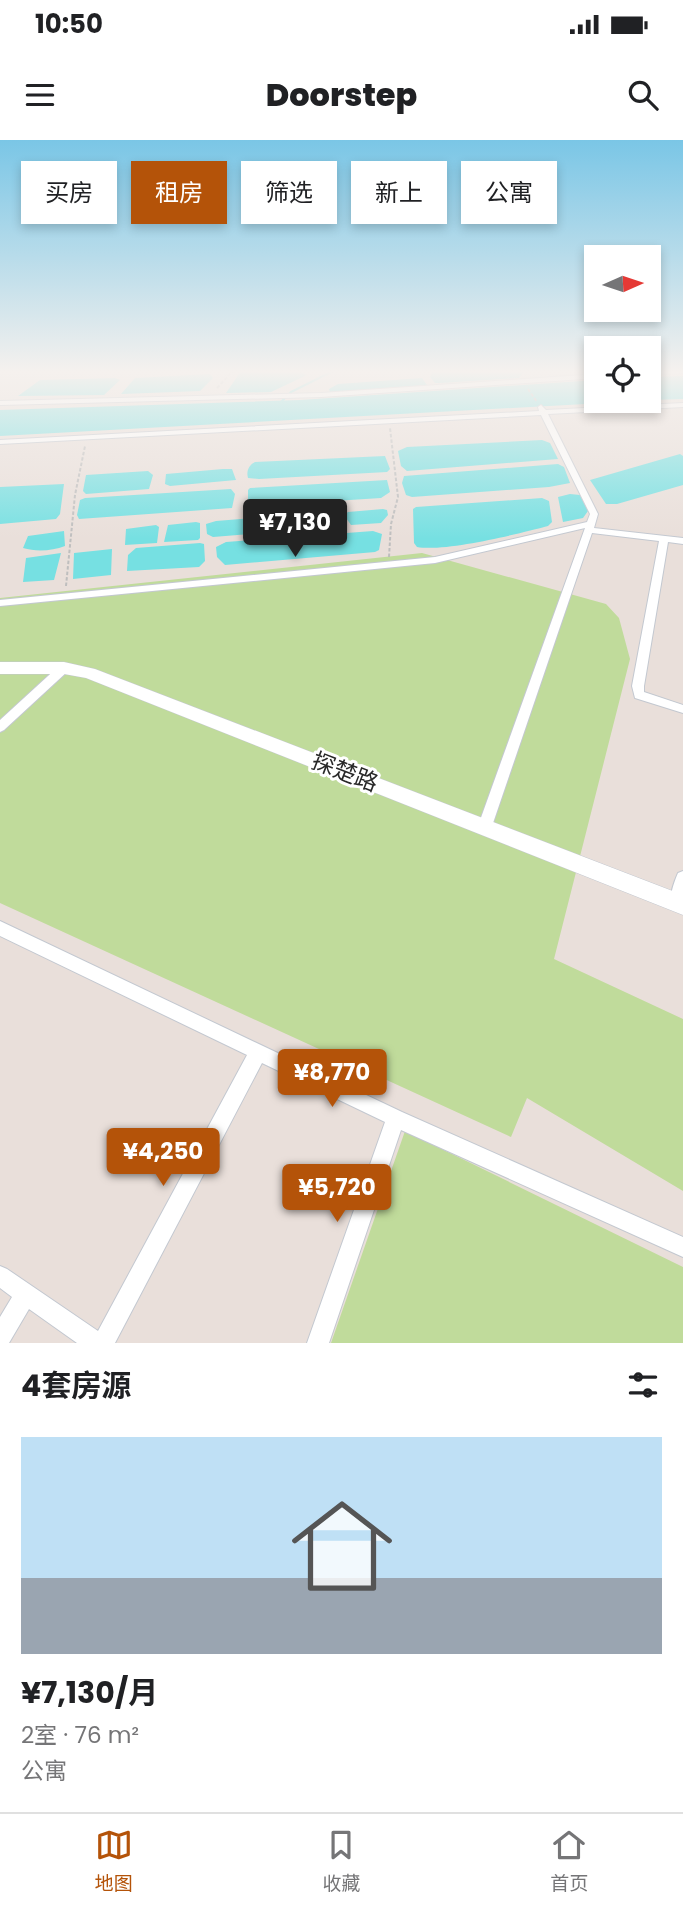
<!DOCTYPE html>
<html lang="zh">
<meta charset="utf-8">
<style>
body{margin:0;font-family:Poppins,"Noto Sans SC",sans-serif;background:#f6f6f6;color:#202124;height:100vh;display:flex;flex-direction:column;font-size:26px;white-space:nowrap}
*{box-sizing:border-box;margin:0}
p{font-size:23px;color:#757577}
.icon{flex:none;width:38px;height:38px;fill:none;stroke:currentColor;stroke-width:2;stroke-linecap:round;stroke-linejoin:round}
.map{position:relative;height:1203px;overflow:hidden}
.side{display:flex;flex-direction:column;background:#fff;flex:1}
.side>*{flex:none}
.hud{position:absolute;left:21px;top:21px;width:642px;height:63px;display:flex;gap:14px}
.needle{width:46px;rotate:87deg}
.fabs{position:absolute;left:584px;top:105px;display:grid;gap:14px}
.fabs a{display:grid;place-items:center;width:77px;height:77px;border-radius:0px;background:#fff;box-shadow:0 4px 10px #0003;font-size:35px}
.price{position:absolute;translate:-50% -60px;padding:0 16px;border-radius:7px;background:#b45309;color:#fff;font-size:23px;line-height:46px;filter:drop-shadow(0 2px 4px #0008)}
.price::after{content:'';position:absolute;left:50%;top:42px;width:21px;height:16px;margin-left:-10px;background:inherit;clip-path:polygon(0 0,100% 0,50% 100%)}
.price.on{background:#222;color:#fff}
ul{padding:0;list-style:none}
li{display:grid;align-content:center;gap:14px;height:371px;padding:0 21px}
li+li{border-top:2px solid #e0e0e0}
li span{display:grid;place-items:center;height:217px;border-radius:0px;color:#555}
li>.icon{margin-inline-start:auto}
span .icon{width:126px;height:126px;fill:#fffc;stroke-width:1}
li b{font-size:30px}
h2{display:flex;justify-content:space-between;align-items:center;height:84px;padding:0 21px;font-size:30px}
.pill{padding:0 24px;border-radius:0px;background:#fff;box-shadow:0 4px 10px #0003;font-size:24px;line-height:63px}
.pill.on{background:#b45309;color:#fff}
.status{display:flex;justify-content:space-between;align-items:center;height:49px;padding:0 35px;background:#fff;direction:ltr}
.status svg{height:19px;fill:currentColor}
header{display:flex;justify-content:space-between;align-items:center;height:91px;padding:0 21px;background:#fff;font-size:32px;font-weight:800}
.menu{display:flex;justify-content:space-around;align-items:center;height:98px;border-top:2px solid #e0e0e0;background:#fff;font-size:19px;color:#757577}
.menu a{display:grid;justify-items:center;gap:4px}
.menu .on{color:#b45309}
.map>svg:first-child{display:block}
.green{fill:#c0db9b}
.water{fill:#76e0e2}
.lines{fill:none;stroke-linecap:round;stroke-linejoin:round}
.stream{stroke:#76e0e2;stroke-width:2}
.minor-casing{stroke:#c3c8d0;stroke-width:2}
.secondary-casing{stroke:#c3c8d0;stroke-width:1}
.path{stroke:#bebebe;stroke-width:2;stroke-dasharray:3.5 2;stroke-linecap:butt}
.minor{fill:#fff;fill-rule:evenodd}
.secondary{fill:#fff;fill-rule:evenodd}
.labels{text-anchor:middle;stroke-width:6;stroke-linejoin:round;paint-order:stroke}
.street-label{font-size:23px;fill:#282828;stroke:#fff}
</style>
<div class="status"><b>10:50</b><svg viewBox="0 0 49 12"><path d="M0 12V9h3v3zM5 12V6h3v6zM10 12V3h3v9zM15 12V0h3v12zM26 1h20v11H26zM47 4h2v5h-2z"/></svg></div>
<header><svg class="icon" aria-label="menu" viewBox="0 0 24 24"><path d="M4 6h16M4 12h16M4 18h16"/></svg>Doorstep<svg class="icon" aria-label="search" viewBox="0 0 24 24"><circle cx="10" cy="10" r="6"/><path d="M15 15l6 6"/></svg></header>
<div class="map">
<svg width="683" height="1203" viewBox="0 0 683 1203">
<rect width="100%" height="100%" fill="#e9dfda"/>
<path class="green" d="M422 413 606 464 619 478 630 519 554 819 683 879V1051L527 958 511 997 0 763V458Z
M405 991 683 1127V1203H331Z"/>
<path class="water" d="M241 231H296L307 235 271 252 226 253Z
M433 231H524L519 238 440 243H435L430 237Z
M210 234 213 238 200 251 121 254 135 238Z
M683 236V259L649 260V237Z
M115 238 120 240 104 255 18 256 40 240Z
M422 238 427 245 330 252 329 249 338 244Z
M597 240V261H640L0 296V270L300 260Z
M542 300 550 303 558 319 407 331 401 326 398 311 407 307Z
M680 314 683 316V345L617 364H606L590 340Z
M385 316 390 329 387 332 259 339 248 338C246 331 249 325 255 322Z
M558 324 564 327 570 343 549 347 412 357 406 355 402 343 404 336Z
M223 329H232L236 340 170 346 165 344 166 334Z
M148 331 153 335 149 349 86 354 83 351 86 335Z
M387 340 390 352 381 358 255 366 248 364V350L250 348Z
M64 344 60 374 56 379 0 384V347Z
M231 349 235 354 232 368 79 379 77 375 80 360 85 358Z
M570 354 580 355 588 371 583 378 563 382 558 357Z
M542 358 549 361 552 382 548 386C518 394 445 412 417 407L414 403 413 369 416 367Z
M383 369 387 370 388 375 381 383 351 385 344 375 348 372Z
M331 372 338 378 336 387 213 397 207 394 206 384 216 381Z
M196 382 200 383V398L198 400 164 402 168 385Z
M156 385 159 387 157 403 125 405 126 389Z
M64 391 65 406C52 411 36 412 23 408L28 396Z
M373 391 382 394 379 410 375 412 225 425 217 417 216 407 226 402Z
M200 403 204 404 205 421 199 427 127 431 128 415 136 408Z
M112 409 111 435 73 439 74 413Z
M61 413 54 440 23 442 26 418Z"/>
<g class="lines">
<path class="stream" d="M281 262 291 252 333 231"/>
<defs>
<path id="minor" d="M649 231H683V233L649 235Z
M597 234V238L321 257 0 265V261L321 253Z
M683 263V267L548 274 598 374 594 388 683 398V404L668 402 644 546V552L683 565V573L635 558 632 546 659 401 592 393 492 686 490 690 485 692 480 690 478 686 585 388 435 423 0 466V460L435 417 587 382 590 374 541 275 0 304V300L539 271 538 267 541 265 546 270Z
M64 524 68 525 70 528 68 531 4 590 0 592V580L60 525Z
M683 731V766L677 770 672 768C668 759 674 742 678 733Z
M0 781 402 972 683 1097V1117L401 990 329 1203H307L385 982 262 923 115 1203H77L29 1169 9 1203H0V1177L12 1157 0 1148V1126L7 1129 98 1191 247 915 0 796Z"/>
<path id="secondary" d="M0 522H64L95 529 683 755V775L86 538 64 534H0Z"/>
</defs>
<use href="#minor" class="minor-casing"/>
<use href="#secondary" class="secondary-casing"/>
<path class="path" d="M217 248 233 231
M528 249 537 262
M389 417 391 384 398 357 390 288
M66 446 75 355 85 306"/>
<use href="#minor" class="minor"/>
<use href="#secondary" class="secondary"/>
</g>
<linearGradient id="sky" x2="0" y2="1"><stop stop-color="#7ac6e6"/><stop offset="0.58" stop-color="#f5f1ee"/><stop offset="1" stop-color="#f5f1ee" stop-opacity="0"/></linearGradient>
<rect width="683" height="399" fill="url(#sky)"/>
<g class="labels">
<g class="street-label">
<text transform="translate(345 632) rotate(21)" y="8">探楚路</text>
</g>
</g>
</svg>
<div class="fabs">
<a><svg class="needle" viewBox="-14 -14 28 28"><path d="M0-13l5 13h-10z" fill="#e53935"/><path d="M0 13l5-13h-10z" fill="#757577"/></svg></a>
<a><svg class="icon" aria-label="locate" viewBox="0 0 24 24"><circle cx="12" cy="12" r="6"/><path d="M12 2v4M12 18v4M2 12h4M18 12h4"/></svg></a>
</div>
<b class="price on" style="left:295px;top:419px">¥7,130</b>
<b class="price" style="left:332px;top:969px">¥8,770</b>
<b class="price" style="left:163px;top:1048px">¥4,250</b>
<b class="price" style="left:337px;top:1084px">¥5,720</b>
<div class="hud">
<a class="pill">买房</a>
<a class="pill on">租房</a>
<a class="pill">筛选</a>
<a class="pill">新上</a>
<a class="pill">公寓</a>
</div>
</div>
<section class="side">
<h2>4套房源<svg class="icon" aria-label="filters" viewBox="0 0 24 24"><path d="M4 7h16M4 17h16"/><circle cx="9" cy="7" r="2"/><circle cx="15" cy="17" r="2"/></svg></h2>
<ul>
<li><span style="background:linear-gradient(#bfe0f5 65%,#9aa5b1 0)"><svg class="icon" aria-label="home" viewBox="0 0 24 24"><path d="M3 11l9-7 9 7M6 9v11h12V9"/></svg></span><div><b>¥7,130/月</b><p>2室 · 76 m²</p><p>公寓</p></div></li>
</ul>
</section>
<nav class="menu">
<a class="on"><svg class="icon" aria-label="map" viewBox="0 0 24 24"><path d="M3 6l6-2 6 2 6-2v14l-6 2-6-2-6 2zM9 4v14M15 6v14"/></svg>地图</a>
<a><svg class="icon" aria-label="saved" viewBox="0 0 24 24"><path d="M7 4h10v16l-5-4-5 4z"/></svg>收藏</a>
<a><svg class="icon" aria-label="home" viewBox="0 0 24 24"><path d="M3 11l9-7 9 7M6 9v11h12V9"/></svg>首页</a>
</nav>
